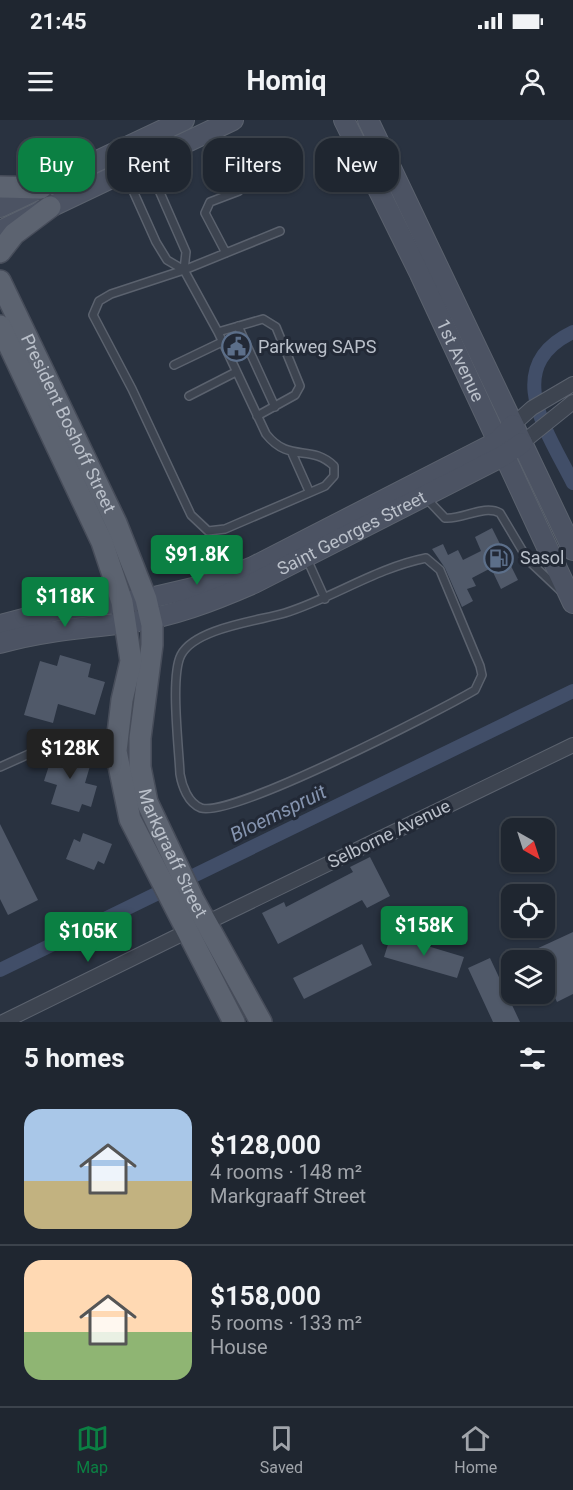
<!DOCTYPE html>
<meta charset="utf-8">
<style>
body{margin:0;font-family:Roboto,sans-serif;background:#272e38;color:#f1f3f6;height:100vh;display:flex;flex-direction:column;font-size:22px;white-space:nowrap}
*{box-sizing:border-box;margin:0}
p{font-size:20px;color:#a1a5ab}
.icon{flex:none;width:33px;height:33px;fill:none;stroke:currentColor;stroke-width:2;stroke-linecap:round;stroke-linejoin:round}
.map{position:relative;height:902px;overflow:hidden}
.drawer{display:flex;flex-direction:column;background:#1f2630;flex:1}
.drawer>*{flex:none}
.guide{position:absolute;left:18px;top:18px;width:537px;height:54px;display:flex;gap:12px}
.needle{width:39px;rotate:141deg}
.controls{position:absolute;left:501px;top:698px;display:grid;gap:12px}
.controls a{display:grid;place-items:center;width:54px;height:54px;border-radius:12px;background:#1f2630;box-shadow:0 2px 4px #0004,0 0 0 2px #3c434c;font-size:30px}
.price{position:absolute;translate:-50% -51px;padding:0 14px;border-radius:6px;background:#0b8043;color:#fff;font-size:20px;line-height:39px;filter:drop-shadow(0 2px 3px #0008)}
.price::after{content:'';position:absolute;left:50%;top:36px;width:18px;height:14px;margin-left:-9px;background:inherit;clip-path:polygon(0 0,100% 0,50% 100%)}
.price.current{background:#222;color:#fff}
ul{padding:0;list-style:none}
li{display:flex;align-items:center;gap:18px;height:150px;padding:0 24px}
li+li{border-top:2px solid #3c434c}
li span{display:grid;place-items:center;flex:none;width:168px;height:120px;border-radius:18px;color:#555}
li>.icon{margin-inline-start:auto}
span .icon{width:72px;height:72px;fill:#fffc;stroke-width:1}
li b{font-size:26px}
h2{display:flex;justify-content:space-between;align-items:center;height:72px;padding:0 24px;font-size:26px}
.pill{padding:0 21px;border-radius:18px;background:#1f2630;box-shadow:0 2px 4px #0004,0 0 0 2px #3c434c;font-size:21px;line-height:54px}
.pill.current{background:#0b8043;color:#fff}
.status{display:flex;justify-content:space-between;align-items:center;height:42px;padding:0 30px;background:#1f2630;direction:ltr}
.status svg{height:16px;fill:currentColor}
header{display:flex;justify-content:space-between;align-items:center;height:78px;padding:0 24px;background:#1f2630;font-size:27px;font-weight:700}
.dock{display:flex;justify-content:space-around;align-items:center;height:84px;border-top:2px solid #3c434c;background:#1f2630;font-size:16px;color:#a1a5ab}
.dock a{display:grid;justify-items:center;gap:3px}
.dock .current{color:#0b8043}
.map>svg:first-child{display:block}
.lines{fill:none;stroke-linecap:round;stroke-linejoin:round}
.canal{stroke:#414e68;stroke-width:14}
.building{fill:#505969}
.lane-casing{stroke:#5b626e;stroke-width:10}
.street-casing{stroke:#5b626e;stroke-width:16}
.secondary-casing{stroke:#5b626e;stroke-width:22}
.primary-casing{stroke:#474d5a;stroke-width:24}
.lane{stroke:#3d4450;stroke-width:7}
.street{stroke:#3d4450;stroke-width:14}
.secondary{stroke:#4c5363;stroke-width:20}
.primary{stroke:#5c6370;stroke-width:21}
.labels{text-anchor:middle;stroke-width:6;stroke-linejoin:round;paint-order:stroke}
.poi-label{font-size:18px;fill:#bac0ca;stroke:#222936;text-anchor:start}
.street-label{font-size:18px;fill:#bac0ca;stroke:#222936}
.water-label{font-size:20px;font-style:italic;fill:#8594af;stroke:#222936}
</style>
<div class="status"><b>21:45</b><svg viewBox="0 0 49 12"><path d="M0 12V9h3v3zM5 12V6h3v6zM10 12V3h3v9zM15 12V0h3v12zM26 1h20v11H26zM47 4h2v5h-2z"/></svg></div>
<header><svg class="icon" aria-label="menu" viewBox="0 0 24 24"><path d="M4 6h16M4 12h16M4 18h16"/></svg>Homiq<svg class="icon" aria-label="person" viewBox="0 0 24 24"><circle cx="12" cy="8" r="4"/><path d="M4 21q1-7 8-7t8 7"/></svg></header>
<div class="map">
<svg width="573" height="902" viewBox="0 0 573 902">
<rect width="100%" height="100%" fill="#293240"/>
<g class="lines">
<path class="canal" d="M573 212C500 247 548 313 573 363
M0 850 573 571"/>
</g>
<path class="building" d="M492 408 518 460 501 469 491 448 472 458 476 466 467 469 473 481 462 487 445 448 432 429 443 424 448 435 458 430 463 440 481 431 475 417Z
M60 535 91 544 88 557 105 562 95 595 58 584 53 603 24 595 40 541 57 546Z
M56 624 82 632 79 642 90 646 85 663 97 666 91 687 82 684 79 692 51 684 57 665 44 661Z
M0 704 38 780 8 795 0 779Z
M83 713 112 724 104 744 98 741 94 750 66 739 74 719 80 722Z
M370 737 390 776 367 788 362 780 278 824 262 793 284 782 286 787 353 752 350 747Z
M573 812V874L557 882 544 854V840H538L534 830Z
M391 815 464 837 457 858 384 837Z
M362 824 372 845 304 879 293 858Z
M490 838 520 902H493L468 848Z"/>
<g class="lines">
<defs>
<path id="lane" d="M147 43 186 132 184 150
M125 53 156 122 167 140 184 150 218 212 266 314C290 344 310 323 334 346V356L325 366 225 409 208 411 191 395 132 269 93 195 99 181 111 174 184 150 280 111
M226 133 205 93 210 82 239 71
M238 206 275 287
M218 212 263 199 276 207 300 266 295 275 257 296
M174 245 222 222
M189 276 236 252
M292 333 309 371
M426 378 445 398C462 400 484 384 500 393L528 440 562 472
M426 438 440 450 480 546 482 555 475 570C439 591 232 698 201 688 188 683 182 666 180 654 179 629 170 556 181 535 195 508 258 501 285 493 333 478 376 448 426 438Z
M307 439 325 479
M0 647 29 634"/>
<path id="street" d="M513 305 532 288 573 264
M522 323 573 282
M206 803 573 625
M3 902 186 812"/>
<g id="secondary">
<path id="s1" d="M344 0 420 154 573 483"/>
<path d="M368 0 573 430"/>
<path d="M0 87 184 0"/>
<path d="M0 111 233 0"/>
<path d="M0 505 58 490 146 479 210 464 253 447 497 322 513 305"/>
<path id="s2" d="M0 523C42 511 83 508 127 503 171 497 213 481 254 463L503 336 522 323"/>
</g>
<g id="primary">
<path d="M0 67 41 68"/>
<path d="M0 132 14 114 50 87"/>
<path id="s3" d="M0 161 116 403 146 479 152 505V525L140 618V647L147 682 193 779 261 902"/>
<path d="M0 206 102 422 122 482 131 541 122 580 116 631 130 699 234 902"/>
</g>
</defs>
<use href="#lane" class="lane-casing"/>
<use href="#street" class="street-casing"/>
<use href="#secondary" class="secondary-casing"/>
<use href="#primary" class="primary-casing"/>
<use href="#lane" class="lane"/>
<use href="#street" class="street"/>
<use href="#secondary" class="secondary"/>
<use href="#primary" class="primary"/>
</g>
<defs>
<symbol id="civic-ring" viewBox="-11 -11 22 22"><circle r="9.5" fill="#222936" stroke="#5c6f8a" stroke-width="1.5"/><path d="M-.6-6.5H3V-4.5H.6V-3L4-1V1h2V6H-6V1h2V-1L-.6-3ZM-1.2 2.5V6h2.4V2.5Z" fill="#5c6f8a"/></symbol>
<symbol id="fuel-ring" viewBox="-11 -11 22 22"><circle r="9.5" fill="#222936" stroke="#5c6f8a" stroke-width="1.5"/><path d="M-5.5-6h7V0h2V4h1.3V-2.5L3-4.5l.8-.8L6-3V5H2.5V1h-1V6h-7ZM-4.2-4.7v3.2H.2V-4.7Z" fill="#5c6f8a"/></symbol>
</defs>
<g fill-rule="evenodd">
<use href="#civic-ring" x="220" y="210" width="33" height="33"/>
<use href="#fuel-ring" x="482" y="422" width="33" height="33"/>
</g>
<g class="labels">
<g class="poi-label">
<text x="258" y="233">Parkweg SAPS</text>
<text x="520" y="444">Sasol</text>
</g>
<g class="street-label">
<text dy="6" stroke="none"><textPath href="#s1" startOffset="267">1st Avenue</textPath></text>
<text dy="6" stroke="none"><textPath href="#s3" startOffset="158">President Boshoff Street</textPath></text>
<text dy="6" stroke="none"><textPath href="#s2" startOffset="372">Saint Georges Street</textPath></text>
<text transform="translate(389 714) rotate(-26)" y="6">Selborne Avenue</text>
<text dy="6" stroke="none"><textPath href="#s3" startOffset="612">Markgraaff Street</textPath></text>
</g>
<g class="water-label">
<text transform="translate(278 693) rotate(-26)" y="7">Bloemspruit</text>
</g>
</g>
</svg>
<div class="controls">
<a><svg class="needle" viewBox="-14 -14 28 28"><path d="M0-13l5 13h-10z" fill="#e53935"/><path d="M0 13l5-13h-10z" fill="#a1a5ab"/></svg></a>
<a><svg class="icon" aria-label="locate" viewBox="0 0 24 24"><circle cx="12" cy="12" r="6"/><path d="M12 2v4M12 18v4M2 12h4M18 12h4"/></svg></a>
<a><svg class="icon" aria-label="layers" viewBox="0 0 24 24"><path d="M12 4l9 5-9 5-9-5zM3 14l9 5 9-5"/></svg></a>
</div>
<b class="price" style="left:197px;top:466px">$91.8K</b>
<b class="price" style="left:65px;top:508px">$118K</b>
<b class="price current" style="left:70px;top:660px">$128K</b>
<b class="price" style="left:424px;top:837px">$158K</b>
<b class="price" style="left:88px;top:843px">$105K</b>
<div class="guide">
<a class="pill current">Buy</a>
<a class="pill">Rent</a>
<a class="pill">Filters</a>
<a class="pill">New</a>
</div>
</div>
<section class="drawer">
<h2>5 homes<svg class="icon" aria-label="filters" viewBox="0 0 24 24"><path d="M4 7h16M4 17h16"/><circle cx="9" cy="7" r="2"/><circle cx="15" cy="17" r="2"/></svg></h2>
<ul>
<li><span style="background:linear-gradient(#a9c7e8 60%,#c2b280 0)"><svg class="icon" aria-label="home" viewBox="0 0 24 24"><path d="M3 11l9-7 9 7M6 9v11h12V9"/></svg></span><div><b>$128,000</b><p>4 rooms · 148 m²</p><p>Markgraaff Street</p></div></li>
<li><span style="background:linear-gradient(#ffd9b3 60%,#8fb573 0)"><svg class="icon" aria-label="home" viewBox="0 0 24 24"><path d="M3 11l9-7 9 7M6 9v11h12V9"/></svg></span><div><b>$158,000</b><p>5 rooms · 133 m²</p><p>House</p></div></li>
</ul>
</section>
<nav class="dock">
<a class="current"><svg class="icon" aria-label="map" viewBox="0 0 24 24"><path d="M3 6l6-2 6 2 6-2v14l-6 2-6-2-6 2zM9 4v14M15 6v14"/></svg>Map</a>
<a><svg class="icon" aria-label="saved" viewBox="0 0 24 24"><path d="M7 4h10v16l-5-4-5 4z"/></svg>Saved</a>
<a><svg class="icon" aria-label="home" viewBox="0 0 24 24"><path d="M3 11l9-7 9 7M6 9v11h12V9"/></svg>Home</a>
</nav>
